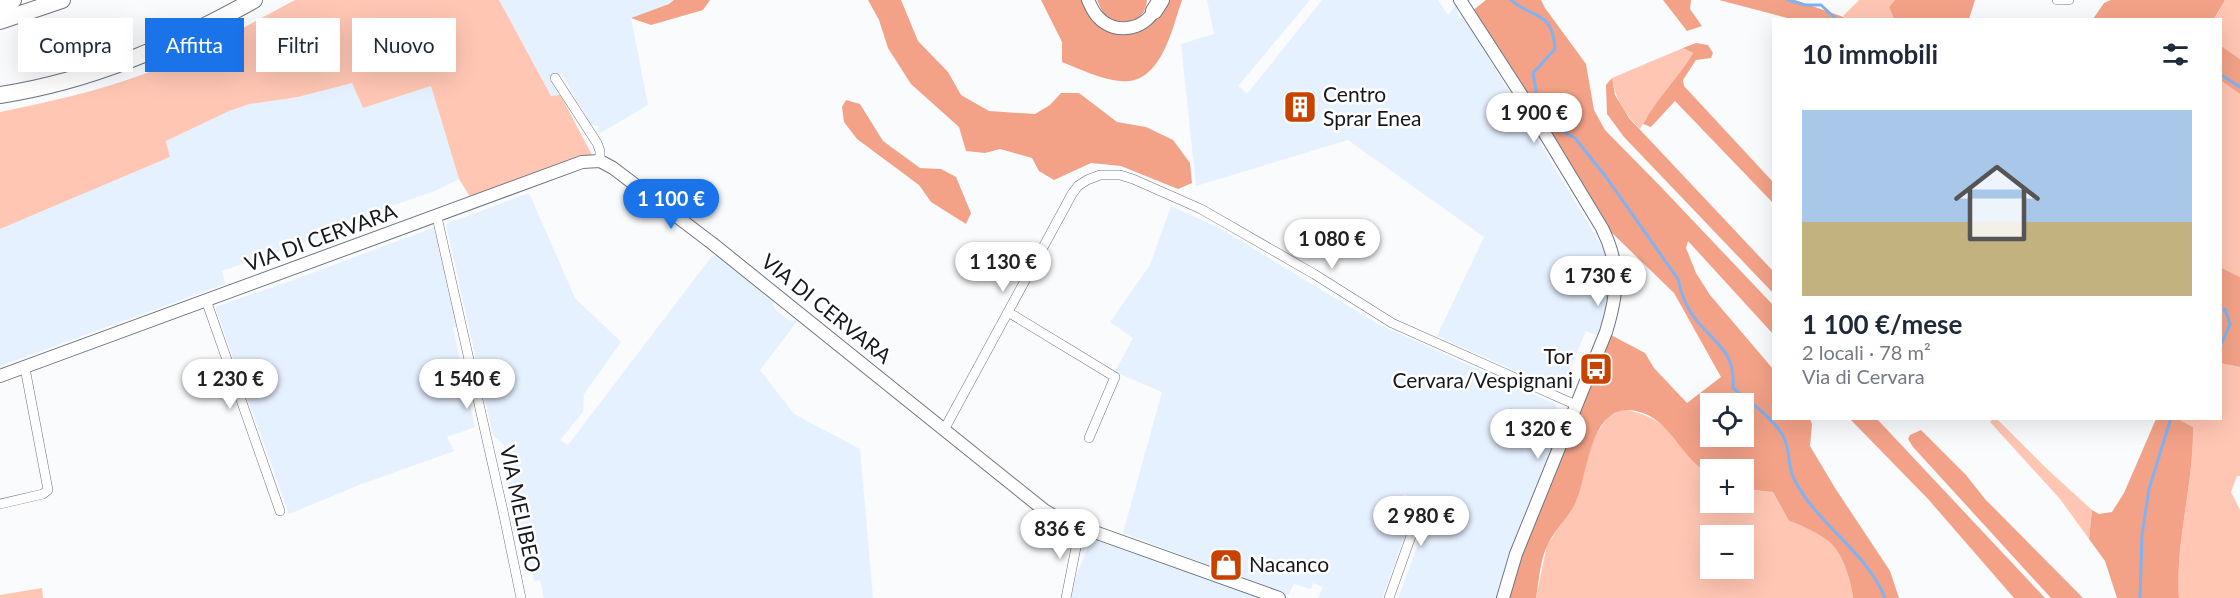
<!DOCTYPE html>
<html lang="it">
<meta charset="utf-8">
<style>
body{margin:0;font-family:Lato,sans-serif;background:#f6f6f7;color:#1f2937;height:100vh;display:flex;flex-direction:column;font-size:22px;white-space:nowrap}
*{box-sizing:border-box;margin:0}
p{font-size:20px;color:#747a83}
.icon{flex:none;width:33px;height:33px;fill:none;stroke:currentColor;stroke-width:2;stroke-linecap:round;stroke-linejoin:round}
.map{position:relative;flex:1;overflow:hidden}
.sheet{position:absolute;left:1772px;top:18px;width:450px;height:402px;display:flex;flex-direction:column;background:#fff;border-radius:0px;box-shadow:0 6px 24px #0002}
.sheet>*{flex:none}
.banner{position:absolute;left:18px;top:18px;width:570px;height:54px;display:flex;gap:12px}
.controls{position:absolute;left:1700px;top:393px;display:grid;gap:12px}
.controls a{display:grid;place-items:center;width:54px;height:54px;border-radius:0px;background:#fff;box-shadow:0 6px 24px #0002;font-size:30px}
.price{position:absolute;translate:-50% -51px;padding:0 14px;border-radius:21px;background:#fff;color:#222;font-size:20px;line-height:39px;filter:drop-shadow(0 2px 3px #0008)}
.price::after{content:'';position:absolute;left:50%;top:36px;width:18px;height:14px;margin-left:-9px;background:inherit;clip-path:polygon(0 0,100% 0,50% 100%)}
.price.current{background:#1a73e8;color:#fff}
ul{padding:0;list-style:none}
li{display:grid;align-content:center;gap:12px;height:318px;padding:0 30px}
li+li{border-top:2px solid #e0e1e3}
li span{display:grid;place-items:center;height:186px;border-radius:0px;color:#555}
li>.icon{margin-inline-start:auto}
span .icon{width:108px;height:108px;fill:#fffc;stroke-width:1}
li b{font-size:26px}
h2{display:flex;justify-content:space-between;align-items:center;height:72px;padding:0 30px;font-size:26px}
.tag{padding:0 21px;border-radius:0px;background:#fff;box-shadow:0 6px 24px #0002;font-size:21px;line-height:54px}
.tag.current{background:#1a73e8;color:#fff}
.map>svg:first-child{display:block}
.built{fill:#e6f1ff}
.green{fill:#ffc6b3;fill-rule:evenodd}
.forest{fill:#f3a287;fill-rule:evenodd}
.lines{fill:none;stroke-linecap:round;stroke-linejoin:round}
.stream{stroke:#82b2f0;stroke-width:3}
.minor-casing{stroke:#6f7680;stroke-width:10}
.tertiary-casing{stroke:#6f7680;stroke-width:14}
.motorway-casing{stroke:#6f7680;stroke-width:18}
.minor{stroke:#fff;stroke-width:9}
.tertiary{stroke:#fff;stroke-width:12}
.motorway{stroke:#fff;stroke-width:16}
.labels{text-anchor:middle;stroke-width:5;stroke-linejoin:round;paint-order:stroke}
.poi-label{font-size:21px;fill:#15181c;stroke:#fff;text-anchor:start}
.street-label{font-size:21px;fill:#15181c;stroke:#fff}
</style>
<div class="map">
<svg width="2240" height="598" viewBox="0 0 2240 598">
<rect width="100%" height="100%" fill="#f9fbfd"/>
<path class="built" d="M499 0H674L669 4 631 18 648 105 599 134 598 126 591 125 562 74 550 79 560 95 551 96Z
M1207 0H1310L1238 86 1247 94 1322 0H1438L1448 15 1456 5 1459 18H1465L1610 260 1612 294 1600 337 1586 331 1561 391 1437 336 1484 237 1348 140 1196 186 1181 44 1214 34Z
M352 83 363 108 431 86 459 179 435 191 336 225 337 231 222 271 225 284 0 366V229L170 157 166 141 229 111 250 104 298 97Z
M529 193 575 298 621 342 584 394 583 412 560 440 568 445 712 256 716 255 775 301 773 305 775 309 787 319 792 321 799 319 760 370 794 414 860 449 873 598H544L540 580 534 581 506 473 510 451 493 435 446 224Z
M1171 206 1221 229 1378 324 1555 404 1561 419V425L1517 538 1497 598H1398L1433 505 1404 494 1398 510 1407 513 1410 518 1409 525 1382 598H1318L1323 587 1313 583 1311 589 1294 584 1288 595 1123 533 1162 392 1115 372 1133 338 1110 322 1150 265Z
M435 227 457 326 453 328 475 427 447 437 454 451 359 485 289 514 215 307 296 279Z
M1092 537 1233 588 1260 598H1071L1073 584Z"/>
<path class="green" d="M295 0H499L551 96 560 95 563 100 592 155 582 156 470 197 459 179 431 86 363 108 352 83 298 97 250 104 229 111 166 141 170 157 0 229V112C64 99 125 85 185 57 223 40 259 19 295 0Z
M1859 0H1895L1889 7 1894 19H1849L1843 16Z
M2225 0H2240V59L2220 45V20H2214Z
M1683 48 1693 53C1677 79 1655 101 1640 129 1625 114 1615 99 1612 78Z
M2220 80 2240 94V277L2220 267Z
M2220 363 2240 367V476H2237L2231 492 2240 510V598H2179C2175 541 2194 484 2193 427L2178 419 2220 418Z
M1623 409C1642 413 1661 420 1674 436 1686 450 1693 465 1710 474V502H1743V489L1773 492 1789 521C1801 525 1828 537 1835 548 1845 561 1851 582 1853 598H1536L1547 545 1576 502 1591 442 1608 417ZM1710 536H1743V568H1710Z
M1993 419H1997L2046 468 2092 510 2089 539 2060 499 1990 422Z
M42 588 43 598H0V595Z"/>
<path class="forest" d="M674 0H710L703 10 651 25 631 18 669 4Z
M868 0H901L918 41 948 72 961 95 989 111 1035 114 1050 105 1061 93H1079L1117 122 1146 127 1173 140 1190 163 1192 183 1178 189 1121 166 1091 163 1054 180 1039 171 1032 158 1000 149 985 153 966 151 959 127 911 84 888 48 879 20Z
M1041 0H1085L1119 34C1147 32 1152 23 1166 0H1182C1172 29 1161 86 1120 81 1100 79 1080 69 1062 62V42Z
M1097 0H1147C1145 24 1123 26 1105 18Z
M1486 0H1541L1545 8 1586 64 1594 110 1605 130 1661 187 1773 305V334L1688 241 1686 248 1696 273 1710 295 1773 369V418L1810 419 1812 424 1810 446 1835 488 1890 571 1899 598H1853C1851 582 1845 561 1835 548 1828 537 1801 525 1789 521L1773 492 1743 489V470H1710V474C1682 460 1673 424 1643 413 1590 394 1589 472 1576 502 1569 517 1555 529 1548 544 1540 559 1539 581 1536 598H1507L1523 547 1609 334 1645 353 1654 368 1687 403 1721 377 1674 293 1611 232 1541 117 1472 11ZM1710 404H1743V436H1710Z
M1663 0H1691L1690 9 1702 26 1687 31Z
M1719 0H1795L1849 19H1791Z
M1895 0H1975L1969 19H1894L1889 7Z
M2111 0H2225L2214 19H2093L2104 3Z
M1696 43 1708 45 1713 53 1711 58 1696 60 1683 80 1684 86 1773 182V203L1675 101 1651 127 1643 124C1657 98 1678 78 1693 53L1683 48Z
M2220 45 2240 59V94L2220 80Z
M1612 78 1615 95 1629 118 1773 271V293L1624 137 1607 114 1606 85Z
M846 100 860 104 883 141 920 168 941 169 956 177 971 213 966 224 931 202 919 185 857 139 844 122 842 107Z
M2220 267 2240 277V367L2220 363Z
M1850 419H1877L2045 598H2014L1928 499Z
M2156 419H2178L2193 427C2194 484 2175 541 2179 598H2117L2105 561 2089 539 2092 510 2099 514 2112 512 2124 493Z
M1921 430 1966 475 1985 499 2083 598H2051L1913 447 1908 439 1910 435Z"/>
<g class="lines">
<path class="stream" d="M1511 0C1532 19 1553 10 1555 49L1533 73 1537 97 1556 128 1575 138 1606 177 1678 279C1681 294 1687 309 1697 321 1717 345 1736 353 1733 388 1748 400 1778 422 1785 440 1790 453 1788 469 1795 481 1818 525 1866 551 1885 598
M1788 0 1805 5H1821L1837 20
M2220 74 2240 87
M2220 312 2225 309 2230 324 2220 347
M2140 598 2142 535 2149 489 2171 418"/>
<defs>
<path id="minor" d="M2057 0H2069
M555 78 597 143 600 151V161
M437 217 503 511 521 598
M206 300 280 511
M1008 312 1115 377 1089 438
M945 428 1072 194 1078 186 1087 180 1100 175H1120L1133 179 1201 209 1314 274 1392 323 1576 405
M0 504 43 494 48 490 25 368
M1066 598 1080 527
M1389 598 1416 522 1417 510 1411 504"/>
<path id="tertiary" d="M1088 0C1091 6 1093 12 1098 17 1116 37 1149 29 1157 4
M1460 0 1524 99 1602 228C1621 266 1618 293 1606 332L1516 554 1503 598
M0 376 582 162 600 161 613 168 713 244 1044 510 1061 520 1279 598"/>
<path id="motorway" d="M0 5 13 0
M1154 11 1161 0
M0 21 62 0
M0 95C92 81 173 45 254 0"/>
</defs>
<use href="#minor" class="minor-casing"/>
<use href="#tertiary" class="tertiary-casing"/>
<use href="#motorway" class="motorway-casing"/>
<use href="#minor" class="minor"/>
<use href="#tertiary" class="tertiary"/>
<use href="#motorway" class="motorway"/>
</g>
<defs>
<symbol id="building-square" viewBox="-11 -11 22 22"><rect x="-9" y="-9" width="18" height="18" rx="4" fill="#c94300" stroke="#fff"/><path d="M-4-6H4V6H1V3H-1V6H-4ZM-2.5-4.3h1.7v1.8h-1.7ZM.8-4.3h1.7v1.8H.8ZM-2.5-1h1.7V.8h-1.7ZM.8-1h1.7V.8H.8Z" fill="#fff"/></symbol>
<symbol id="bus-square" viewBox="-11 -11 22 22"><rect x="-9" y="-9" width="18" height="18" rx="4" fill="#c94300" stroke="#fff"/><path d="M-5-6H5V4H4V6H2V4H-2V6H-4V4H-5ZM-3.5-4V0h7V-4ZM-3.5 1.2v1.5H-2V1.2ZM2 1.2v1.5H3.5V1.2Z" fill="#fff"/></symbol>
<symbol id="shop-square" viewBox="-11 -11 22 22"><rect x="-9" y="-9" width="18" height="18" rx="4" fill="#c94300" stroke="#fff"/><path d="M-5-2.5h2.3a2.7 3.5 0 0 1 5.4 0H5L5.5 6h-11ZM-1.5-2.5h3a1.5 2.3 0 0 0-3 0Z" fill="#fff"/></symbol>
</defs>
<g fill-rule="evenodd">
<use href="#building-square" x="1281" y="88" width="38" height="38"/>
<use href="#bus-square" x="1577" y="350" width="38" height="38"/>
<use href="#shop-square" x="1207" y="546" width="38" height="38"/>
</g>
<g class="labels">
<g class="poi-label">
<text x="1323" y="102">Centro<tspan x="1323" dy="24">Sprar Enea</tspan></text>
<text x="1573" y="364" text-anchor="end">Tor<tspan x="1573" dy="24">Cervara/Vespignani</tspan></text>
<text x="1249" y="572">Nacanco</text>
</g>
<g class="street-label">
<text transform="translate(321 238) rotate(-20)" y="7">VIA DI CERVARA</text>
<text transform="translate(826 309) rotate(39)" y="7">VIA DI CERVARA</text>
<text transform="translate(520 509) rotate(78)" y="7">VIA MELIBEO</text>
</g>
</g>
</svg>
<div class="controls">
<a><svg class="icon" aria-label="locate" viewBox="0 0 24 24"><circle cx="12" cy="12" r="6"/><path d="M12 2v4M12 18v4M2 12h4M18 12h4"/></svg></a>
<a>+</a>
<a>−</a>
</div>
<b class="price" style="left:1534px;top:144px">1 900 €</b>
<b class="price current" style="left:671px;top:230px">1 100 €</b>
<b class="price" style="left:1332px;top:270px">1 080 €</b>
<b class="price" style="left:1003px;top:293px">1 130 €</b>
<b class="price" style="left:1598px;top:307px">1 730 €</b>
<b class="price" style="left:230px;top:410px">1 230 €</b>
<b class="price" style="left:467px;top:410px">1 540 €</b>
<b class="price" style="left:1538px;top:460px">1 320 €</b>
<b class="price" style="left:1421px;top:547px">2 980 €</b>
<b class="price" style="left:1060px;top:560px">836 €</b>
<div class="banner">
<a class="tag">Compra</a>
<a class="tag current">Affitta</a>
<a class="tag">Filtri</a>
<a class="tag">Nuovo</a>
</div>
<section class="sheet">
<h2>10 immobili<svg class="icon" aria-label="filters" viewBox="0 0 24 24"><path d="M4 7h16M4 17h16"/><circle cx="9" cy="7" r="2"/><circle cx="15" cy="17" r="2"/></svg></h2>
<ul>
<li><span style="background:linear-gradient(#a9c7e8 60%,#c2b280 0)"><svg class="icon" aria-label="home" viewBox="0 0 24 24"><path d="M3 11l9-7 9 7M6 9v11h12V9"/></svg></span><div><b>1 100 €/mese</b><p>2 locali · 78 m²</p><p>Via di Cervara</p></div></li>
</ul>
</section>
</div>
